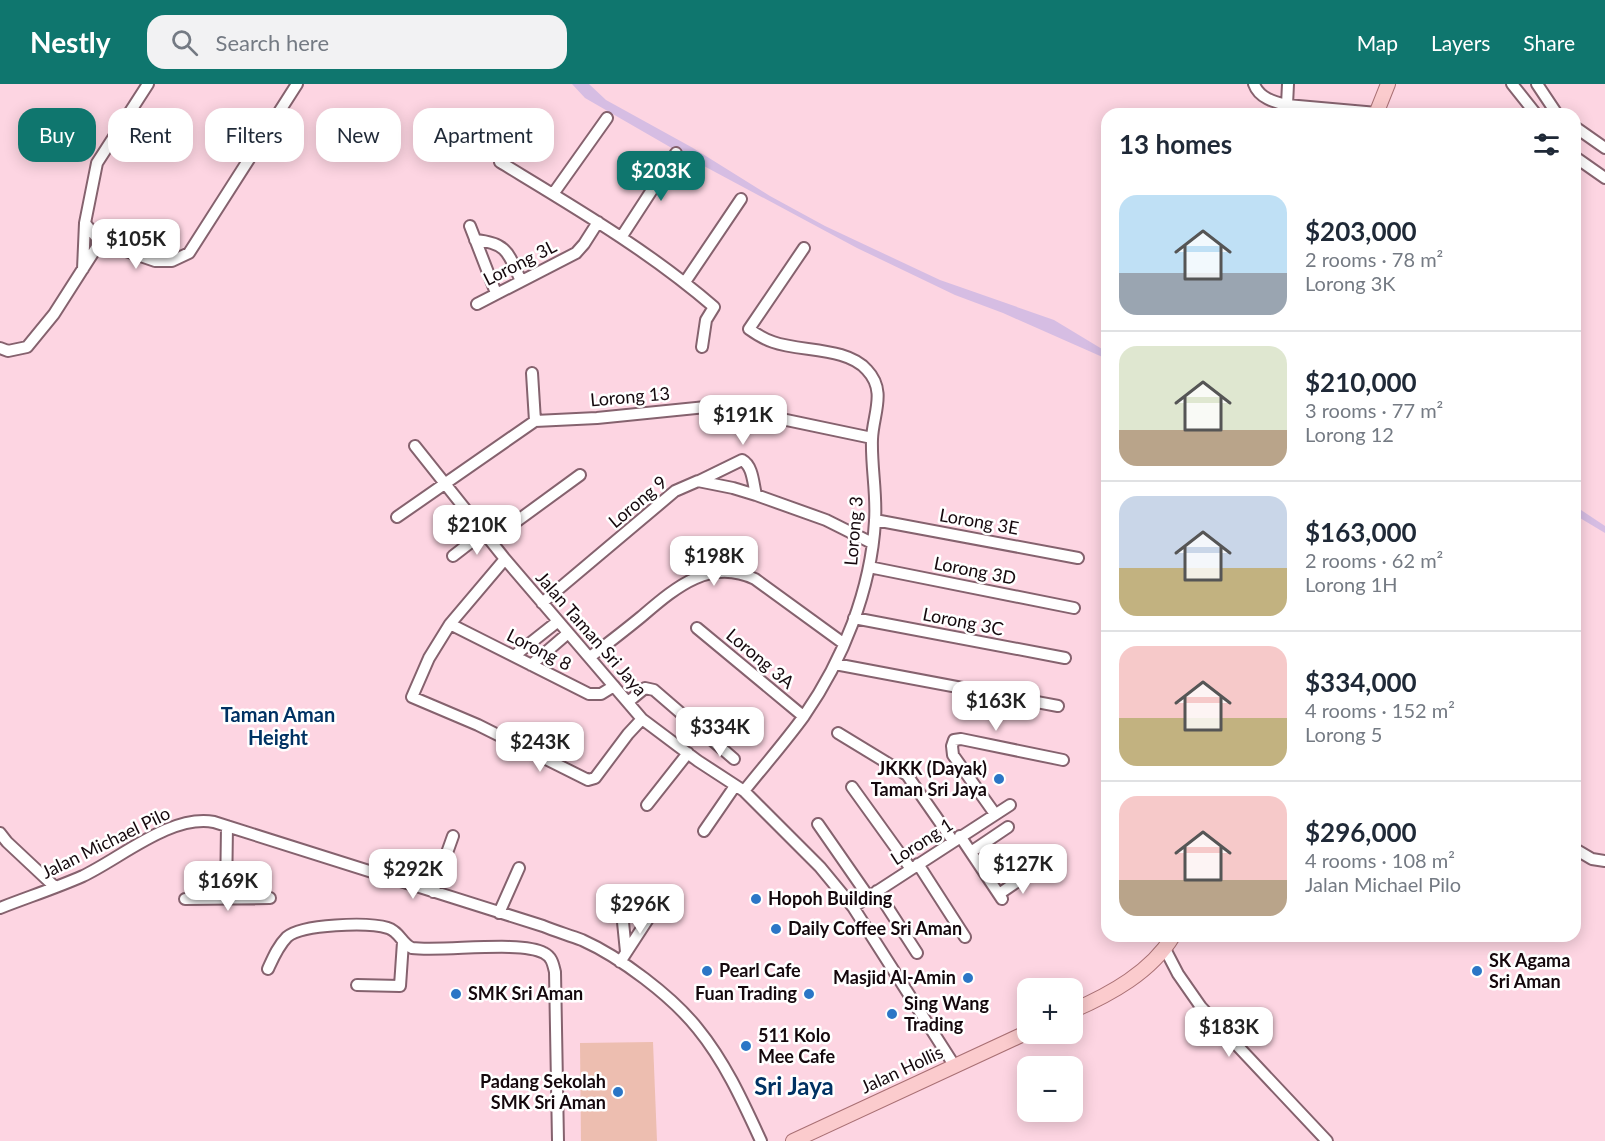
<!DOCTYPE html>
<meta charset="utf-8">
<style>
body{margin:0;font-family:Lato,sans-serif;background:#f2f2f3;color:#1f2937;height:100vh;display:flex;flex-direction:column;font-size:22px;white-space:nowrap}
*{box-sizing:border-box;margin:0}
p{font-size:20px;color:#747a83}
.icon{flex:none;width:33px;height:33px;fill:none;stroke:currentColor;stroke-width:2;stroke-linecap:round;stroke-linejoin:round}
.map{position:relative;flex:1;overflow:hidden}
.drawer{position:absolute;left:1101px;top:24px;width:480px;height:834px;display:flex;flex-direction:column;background:#fff;border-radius:18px;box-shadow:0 3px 15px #0003}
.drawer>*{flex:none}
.banner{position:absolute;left:18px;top:24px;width:570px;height:54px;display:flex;gap:12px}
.buttons{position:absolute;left:1017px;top:894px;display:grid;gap:12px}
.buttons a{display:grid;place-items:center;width:66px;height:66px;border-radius:12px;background:#fff;box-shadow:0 3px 15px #0003;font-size:30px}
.price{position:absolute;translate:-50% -51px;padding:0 14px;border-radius:12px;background:#fff;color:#222;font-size:20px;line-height:39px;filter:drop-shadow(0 2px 3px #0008)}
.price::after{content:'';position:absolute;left:50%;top:36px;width:18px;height:14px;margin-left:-9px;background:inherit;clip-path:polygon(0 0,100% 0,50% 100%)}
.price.on{background:#0f766e;color:#fff}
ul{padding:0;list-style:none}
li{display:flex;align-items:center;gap:18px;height:150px;padding:0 18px}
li+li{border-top:2px solid #e0e1e3}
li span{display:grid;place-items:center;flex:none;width:168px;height:120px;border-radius:18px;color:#555}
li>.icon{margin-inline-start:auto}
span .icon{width:72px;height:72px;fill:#fffc;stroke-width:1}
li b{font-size:26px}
h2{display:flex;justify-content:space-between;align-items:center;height:72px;padding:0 18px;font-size:26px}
.tag{padding:0 21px;border-radius:18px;background:#fff;box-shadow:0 3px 15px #0003;font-size:21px;line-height:54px}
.tag.on{background:#0f766e;color:#fff}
header{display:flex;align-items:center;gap:36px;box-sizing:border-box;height:84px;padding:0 30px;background:#0f766e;color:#fff}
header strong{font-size:28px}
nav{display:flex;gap:33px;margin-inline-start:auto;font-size:21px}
.search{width:420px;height:54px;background:#f2f2f3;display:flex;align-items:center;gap:15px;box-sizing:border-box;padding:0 21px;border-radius:18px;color:#747a83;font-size:22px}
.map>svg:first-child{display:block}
.green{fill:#edbeb0}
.water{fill:#d6bde3}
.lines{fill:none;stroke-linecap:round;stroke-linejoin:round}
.minor-casing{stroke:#85626e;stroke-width:14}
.major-casing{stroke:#a97074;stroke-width:16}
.minor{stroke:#fff;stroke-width:10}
.major{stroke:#fbcbcd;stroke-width:14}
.poi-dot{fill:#2b76c6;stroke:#fff;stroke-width:2}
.labels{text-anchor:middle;stroke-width:5;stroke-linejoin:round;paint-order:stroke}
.street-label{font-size:18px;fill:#15080d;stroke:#fff}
.poi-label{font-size:18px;font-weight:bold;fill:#15080d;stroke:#fff;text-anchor:start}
.neighbourhood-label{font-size:20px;font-weight:bold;fill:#003263;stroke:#fff}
.district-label{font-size:24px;font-weight:bold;fill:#003263;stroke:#fff}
</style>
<header>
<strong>Nestly</strong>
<div class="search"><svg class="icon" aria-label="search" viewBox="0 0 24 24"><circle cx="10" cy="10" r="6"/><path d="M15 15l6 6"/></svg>Search here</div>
<nav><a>Map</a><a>Layers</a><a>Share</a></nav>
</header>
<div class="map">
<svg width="1605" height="1057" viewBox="0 0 1605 1057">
<rect width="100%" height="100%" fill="#fdd5e2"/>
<path class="green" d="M653 958 657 1057H581L580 959Z"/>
<path class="water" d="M572 0H589L606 16 693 64 770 112 825 142 940 196 1054 236 1107 268V275L1003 229 955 211 857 164 689 74 585 14Z
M1575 422 1605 442V449L1575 431Z"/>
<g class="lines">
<defs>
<path id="minor" d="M148 0 97 79 85 139 100 158 155 177H172L189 169 297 0
M1254 0C1259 14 1274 18 1287 21L1377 29
M1512 0 1536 30
M1537 0 1557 30
M1287 21 1288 0
M1575 43 1605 64
M1575 73 1605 94
M500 78C574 123 648 166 714 223L706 236 702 263
M553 110 607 34
M470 142 496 209
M622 152 676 69
M475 156C508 159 508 169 521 197
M83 185 85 139
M685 198 741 115
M477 220 576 169 584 160 598 138
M0 264 8 267 27 263 54 230 100 158
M532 289 535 337
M415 362 505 475 642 635 698 677 744 707 820 783 853 823 954 981
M699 397 742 376C753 382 753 399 756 411
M397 433 535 337 597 334 706 323 753 329 872 354
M875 436 1078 474
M491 456 580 391
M453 472 484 448
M505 475 450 540 429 574 412 613 478 641 588 696 595 694 628 650 642 635
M869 483 1074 524
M542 519 675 407 698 397 733 404 756 411 826 436 872 459
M854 534 1065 574
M450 540 589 610H601L614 602
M697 544 803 632
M514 572 557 538
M590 573C607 560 624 547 641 533 674 505 709 473 755 495L843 559
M835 580 1058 622
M531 581 567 550
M628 618 645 604 654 606 734 675
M838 649 907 691 953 757
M852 703 911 785
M744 707C764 682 785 658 804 632 843 576 871 506 875 437 877 410 871 382 872 355 873 330 887 307 867 286 847 263 801 268 773 258 764 255 756 250 749 245L804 164
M647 721 688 669
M995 730 953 671 952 662 954 656 961 655 1063 676
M818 740 868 812
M704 747 735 702
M0 749 7 758 55 803
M960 752 1002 815
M1575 765 1592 775 1605 777
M971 768 1008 743
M918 780 965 853
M877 807 917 869
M433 808 453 752
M999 810 1031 788
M226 814 227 742
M185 815 270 814
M853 823 1010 721
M0 824C28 813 56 804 83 792 121 774 171 730 214 738L543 842C555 847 569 851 582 856 620 873 672 912 698 945 725 978 743 1018 761 1057
M499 829 519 784
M623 838 626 868
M1165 865 1178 890 1201 923 1327 1057
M620 878 648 835
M268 885C273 874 278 862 287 853 302 840 368 838 388 844 399 847 402 860 412 864 443 868 521 856 544 869 552 873 553 880 555 888L558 1057
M357 901 400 902 403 858"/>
<path id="major" d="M1376 30 1388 0
M1072 927C1111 910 1151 888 1173 852
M793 1057 1028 948"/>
</defs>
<use href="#minor" class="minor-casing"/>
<use href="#major" class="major-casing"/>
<use href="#minor" class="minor"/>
<use href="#major" class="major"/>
</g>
<g class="poi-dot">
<circle cx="999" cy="695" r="6"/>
<circle cx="756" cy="815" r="6"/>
<circle cx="776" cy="845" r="6"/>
<circle cx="707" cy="887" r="6"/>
<circle cx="1477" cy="887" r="6"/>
<circle cx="968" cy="894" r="6"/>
<circle cx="456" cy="910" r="6"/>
<circle cx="809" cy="910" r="6"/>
<circle cx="892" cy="930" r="6"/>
<circle cx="746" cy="962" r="6"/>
<circle cx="618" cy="1008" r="6"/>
</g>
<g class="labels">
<g class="street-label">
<text transform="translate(520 179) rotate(-27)" y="6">Lorong 3L</text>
<text transform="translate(630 313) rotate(-5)" y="6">Lorong 13</text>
<text transform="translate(638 418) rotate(-40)" y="6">Lorong 9</text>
<text transform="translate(979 438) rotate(10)" y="6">Lorong 3E</text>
<text transform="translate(854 447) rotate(-85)" y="6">Lorong 3</text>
<text transform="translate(975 487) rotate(11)" y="6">Lorong 3D</text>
<text transform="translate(963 538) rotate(11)" y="6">Lorong 3C</text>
<text transform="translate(591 550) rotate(49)" y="6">Jalan Taman Sri Jaya</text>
<text transform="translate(539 566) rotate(27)" y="6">Lorong 8</text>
<text transform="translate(760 575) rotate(40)" y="6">Lorong 3A</text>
<text transform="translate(922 758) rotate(-33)" y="6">Lorong 1</text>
<text transform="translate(106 759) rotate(-26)" y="6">Jalan Michael Pilo</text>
<text transform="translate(902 986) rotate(-25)" y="6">Jalan Hollis</text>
</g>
<g class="poi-label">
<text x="987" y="691" text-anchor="end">JKKK (Dayak)<tspan x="987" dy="21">Taman Sri Jaya</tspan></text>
<text x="768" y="821">Hopoh Building</text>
<text x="788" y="851">Daily Coffee Sri Aman</text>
<text x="1489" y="883">SK Agama<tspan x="1489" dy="21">Sri Aman</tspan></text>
<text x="719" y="893">Pearl Cafe</text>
<text x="956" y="900" text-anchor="end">Masjid Al-Amin</text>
<text x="468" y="916">SMK Sri Aman</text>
<text x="797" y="916" text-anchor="end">Fuan Trading</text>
<text x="904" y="926">Sing Wang<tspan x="904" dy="21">Trading</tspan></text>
<text x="758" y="958">511 Kolo<tspan x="758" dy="21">Mee Cafe</tspan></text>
<text x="606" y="1004" text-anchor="end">Padang Sekolah<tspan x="606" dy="21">SMK Sri Aman</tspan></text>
</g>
<g class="neighbourhood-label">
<text x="278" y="638">Taman Aman<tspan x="278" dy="23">Height</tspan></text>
</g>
<g class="district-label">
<text x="794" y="1011">Sri Jaya</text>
</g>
</g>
</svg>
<div class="buttons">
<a>+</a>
<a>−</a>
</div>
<b class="price on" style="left:661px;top:118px">$203K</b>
<b class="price" style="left:136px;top:186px">$105K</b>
<b class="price" style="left:743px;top:362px">$191K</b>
<b class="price" style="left:477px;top:472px">$210K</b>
<b class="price" style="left:714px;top:503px">$198K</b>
<b class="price" style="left:996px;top:648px">$163K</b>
<b class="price" style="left:720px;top:674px">$334K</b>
<b class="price" style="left:540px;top:689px">$243K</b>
<b class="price" style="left:1023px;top:811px">$127K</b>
<b class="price" style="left:413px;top:816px">$292K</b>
<b class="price" style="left:228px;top:828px">$169K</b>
<b class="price" style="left:640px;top:851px">$296K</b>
<b class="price" style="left:1229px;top:974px">$183K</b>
<div class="banner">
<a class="tag on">Buy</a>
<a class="tag">Rent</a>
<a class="tag">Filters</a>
<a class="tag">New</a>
<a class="tag">Apartment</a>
</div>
<section class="drawer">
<h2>13 homes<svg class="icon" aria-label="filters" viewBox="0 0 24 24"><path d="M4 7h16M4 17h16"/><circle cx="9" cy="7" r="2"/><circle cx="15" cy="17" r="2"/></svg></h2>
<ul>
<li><span style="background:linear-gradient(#bfe0f5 65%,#9aa5b1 0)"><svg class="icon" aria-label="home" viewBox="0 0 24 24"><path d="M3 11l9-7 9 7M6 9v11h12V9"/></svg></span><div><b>$203,000</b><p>2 rooms · 78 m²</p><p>Lorong 3K</p></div></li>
<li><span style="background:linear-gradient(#dfe7d0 70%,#b9a48a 0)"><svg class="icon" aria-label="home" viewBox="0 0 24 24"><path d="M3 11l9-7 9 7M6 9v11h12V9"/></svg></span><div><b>$210,000</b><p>3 rooms · 77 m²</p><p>Lorong 12</p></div></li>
<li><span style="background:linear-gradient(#c9d6e8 60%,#c2b280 0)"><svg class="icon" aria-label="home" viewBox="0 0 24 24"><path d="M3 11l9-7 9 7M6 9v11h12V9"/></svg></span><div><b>$163,000</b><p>2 rooms · 62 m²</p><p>Lorong 1H</p></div></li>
<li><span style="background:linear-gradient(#f6c9c9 60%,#c2b280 0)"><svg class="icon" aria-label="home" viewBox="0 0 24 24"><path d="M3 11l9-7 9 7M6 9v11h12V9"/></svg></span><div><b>$334,000</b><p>4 rooms · 152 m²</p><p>Lorong 5</p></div></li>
<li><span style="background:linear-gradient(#f6c9c9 70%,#b9a48a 0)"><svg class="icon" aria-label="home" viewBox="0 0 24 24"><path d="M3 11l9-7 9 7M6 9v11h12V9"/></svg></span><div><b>$296,000</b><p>4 rooms · 108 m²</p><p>Jalan Michael Pilo</p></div></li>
</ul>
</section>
</div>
